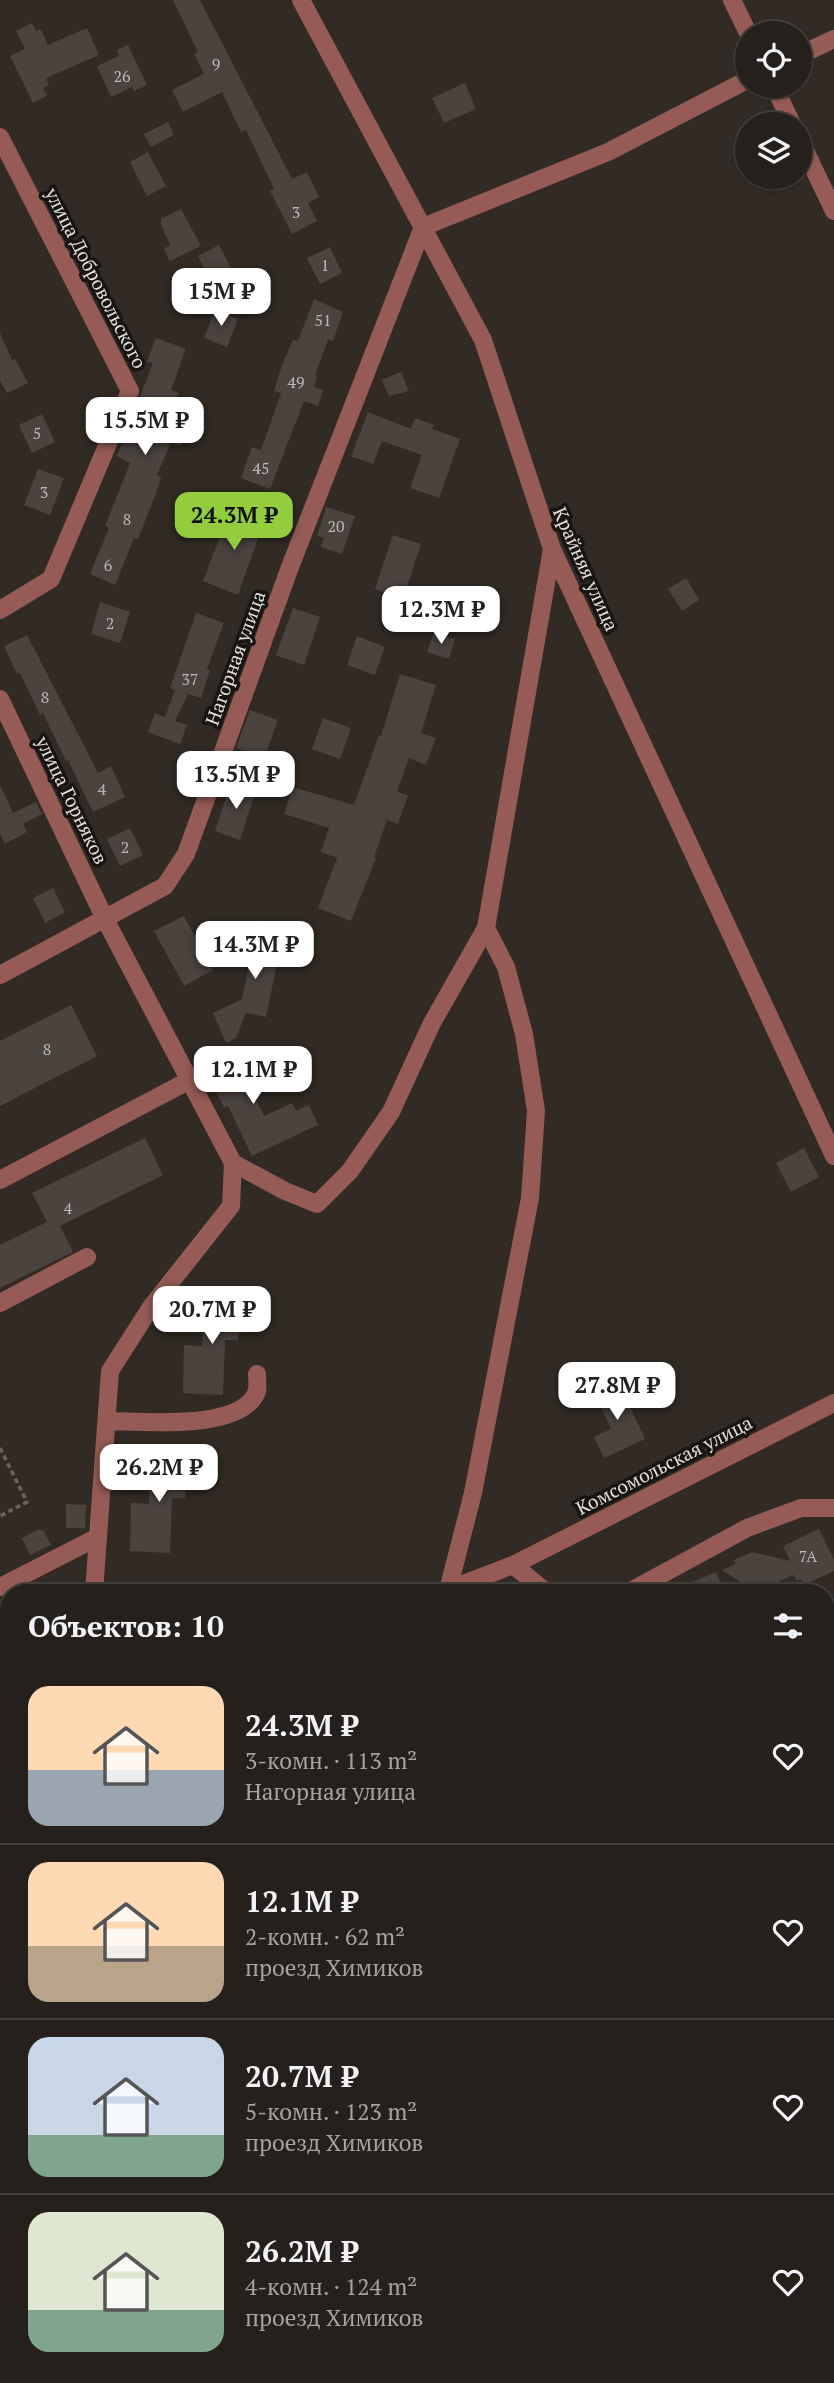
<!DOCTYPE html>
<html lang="ru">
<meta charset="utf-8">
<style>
body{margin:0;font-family:"PT Serif",serif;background:#2e2825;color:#f1f3f6;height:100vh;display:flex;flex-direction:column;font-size:26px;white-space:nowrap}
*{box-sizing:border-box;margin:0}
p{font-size:23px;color:#a4a3a3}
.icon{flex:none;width:38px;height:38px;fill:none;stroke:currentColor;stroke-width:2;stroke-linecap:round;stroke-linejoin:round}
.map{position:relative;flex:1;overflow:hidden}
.drawer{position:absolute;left:0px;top:1584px;width:835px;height:800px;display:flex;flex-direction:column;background:#26201c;border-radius:28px 28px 0 0;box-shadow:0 2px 5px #0004,0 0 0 2px #423e3b}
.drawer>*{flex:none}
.tools{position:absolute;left:735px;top:21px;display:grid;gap:14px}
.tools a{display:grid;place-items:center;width:77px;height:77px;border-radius:50%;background:#26201c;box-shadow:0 2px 5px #0004,0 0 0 2px #423e3b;font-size:35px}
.price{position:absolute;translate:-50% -60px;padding:0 16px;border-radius:14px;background:#fff;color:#222;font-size:23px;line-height:46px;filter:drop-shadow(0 2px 4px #0008)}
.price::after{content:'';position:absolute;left:50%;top:42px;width:21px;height:16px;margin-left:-10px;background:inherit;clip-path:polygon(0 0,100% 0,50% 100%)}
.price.active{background:#93cc3d;color:#111}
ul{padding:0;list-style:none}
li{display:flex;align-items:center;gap:21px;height:175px;padding:0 28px}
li+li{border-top:2px solid #423e3b}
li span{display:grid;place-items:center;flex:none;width:196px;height:140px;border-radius:21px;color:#555}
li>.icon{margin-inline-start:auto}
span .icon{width:84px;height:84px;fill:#fffc;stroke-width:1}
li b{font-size:30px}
h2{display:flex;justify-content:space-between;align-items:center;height:84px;padding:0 28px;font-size:30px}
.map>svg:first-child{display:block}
.building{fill:#4b433e}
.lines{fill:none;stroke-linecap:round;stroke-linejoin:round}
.path{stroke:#6a635e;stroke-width:3.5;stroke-dasharray:5 3.5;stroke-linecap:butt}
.minor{stroke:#955b54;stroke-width:18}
.labels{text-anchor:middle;stroke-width:7;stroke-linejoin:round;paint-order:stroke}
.number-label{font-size:16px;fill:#beb8b4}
.street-label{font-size:19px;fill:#e4dfdb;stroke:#171412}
</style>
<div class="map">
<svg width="834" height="2383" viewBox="0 0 834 2383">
<rect width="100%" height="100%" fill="#322b25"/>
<path class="building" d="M173 0H200L292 179 307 172 319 197 308 203 317 221 292 234 270 191 274 189 246 130 241 132 222 92 183 112 172 90 204 74 194 54 198 52Z
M32 23 36 31 41 29 48 45 87 28 99 55 46 78 49 85 43 88 47 96 33 103 10 56 25 49 16 31Z
M128 45 147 85 134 91 132 87 111 97 97 66 119 56 117 50Z
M465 83 476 109 444 123 432 98Z
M168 122 174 135 151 147 144 134Z
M148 152 166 186 147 196 130 162Z
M181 209 201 246 170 261 164 249 170 245 161 225V219Z
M219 245 239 283 217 294 198 256Z
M330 247 342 273 320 284 307 258Z
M314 299 343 312 333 341 328 339 315 376 317 377 314 387 323 390 318 406 304 401 270 489 241 478 252 447 261 450 281 393 274 391 282 365 293 340 298 341Z
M215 310 238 319 227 347 204 338Z
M0 333 12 360 15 359 28 383 7 393 0 380Z
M156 338 186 349 171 390 179 393 176 398 196 406 181 446 171 442 157 475 161 478 156 494 138 539 134 538 115 585 90 574 109 528 105 526 130 463 117 456 153 363 147 361Z
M401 372 409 391 389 396 382 380Z
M368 412 411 429 415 418 434 425 432 429 460 439 439 498 410 488 422 455 382 441 373 464 351 456Z
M42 414 55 442 32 453 19 425Z
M38 469 64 478 50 515 24 505Z
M326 507 355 516 342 554 321 547 324 538 317 536Z
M231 508 264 521 238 595 203 581Z
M393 535 421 544 403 599 375 589Z
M686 578 699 600 682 611 668 589Z
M100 602 130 612 120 643 91 634Z
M293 608 320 617 304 665 276 655Z
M196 613 224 623 207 669 210 670 201 698 188 694 175 721 187 725 180 744 148 732 155 713 165 717 175 690 170 688Z
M434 632 455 639 449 659 427 652Z
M27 635 98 773 111 766 125 797 93 812 68 760 66 761 43 713 40 715 20 673 17 674 4 646Z
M357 636 385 647 375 675 347 665Z
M400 674 436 685 421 733 436 738 426 765 409 758 397 792 408 795 398 824 387 820 374 857 376 858 351 921 318 908 337 858 321 852 329 828 284 814 293 787 354 805 379 735 381 736Z
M250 710 278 720 264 758 236 748Z
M323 718 351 728 340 759 312 749Z
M231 782 256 790 240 840 215 831Z
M0 785 13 813 36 802 42 814 23 824 27 832 5 844 0 834Z
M130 828 143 855 120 866 107 839Z
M53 888 65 912 45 923 33 898Z
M184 916 213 970 184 986 154 931Z
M258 920 285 925 266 1017 246 1013 236 1038 226 1043 213 1013 242 999Z
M71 1005 97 1056 0 1106V1041Z
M229 1045 264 1116 292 1103 296 1111 309 1105 318 1125 252 1156 228 1106 224 1108 201 1059Z
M145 1138 163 1175 60 1226 73 1252 0 1288V1245L47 1222 32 1193Z
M804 1148 819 1177 791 1192 776 1163Z
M204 1294 240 1296 238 1340H225L223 1395 183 1393 184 1345 202 1346Z
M619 1383 645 1439 604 1458 594 1437 611 1429 595 1394Z
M151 1452 187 1453 185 1498H172L170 1553 130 1551 131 1503 149 1504Z
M66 1504 86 1505 85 1528H66Z
M819 1529 834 1560V1571L804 1585 801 1579 797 1581 794 1575 755 1591 722 1570 735 1564 734 1560 752 1552 790 1561 783 1546Z
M37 1530H43L51 1545 30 1555 22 1538Z
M716 1572 725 1592H669Z"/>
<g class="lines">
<path class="path" d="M0 1448 27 1502 0 1516"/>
<path class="minor" d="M301 0 483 340 552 549 834 1156
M732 0 748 33
M800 55 834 39
M774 86 792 124
M0 137 130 391 51 579 0 610
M800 140 834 211
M0 699 105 919 233 1163 231 1206 151 1307 110 1371 94 1592
M486 928 506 967 524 1034 536 1111 530 1198 473 1493 448 1590 513 1565 834 1403
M0 975 165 886 186 854 290 567 423 227 608 152 747 80
M233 1163 285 1191 317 1204 350 1171 391 1112 432 1023 486 928 552 549
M0 1180 190 1080
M0 1303 87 1257
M107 1421C141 1421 243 1432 257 1391 258 1386 257 1379 257 1374
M513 1565 546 1592
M0 1587 98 1537
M629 1592 747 1528 801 1508H834
M826 1724 834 1720
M826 1982 834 1978
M826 2181 834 2197
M188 2375 192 2383
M404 2375 405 2383
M663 2375 667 2383
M331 2383 332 2375"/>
</g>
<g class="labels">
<g class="number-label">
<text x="216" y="70">9</text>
<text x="122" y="82">26</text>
<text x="296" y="218">3</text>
<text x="325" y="271">1</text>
<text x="323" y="326">51</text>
<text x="296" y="388">49</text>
<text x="37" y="439">5</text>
<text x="261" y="474">45</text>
<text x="44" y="498">3</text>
<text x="127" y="525">8</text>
<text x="336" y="532">20</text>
<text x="108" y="571">6</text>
<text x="110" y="629">2</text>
<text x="190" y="685">37</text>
<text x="45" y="703">8</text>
<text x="102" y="795">4</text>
<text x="125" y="853">2</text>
<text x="47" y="1055">8</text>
<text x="68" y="1214">4</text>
<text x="808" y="1562">7А</text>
</g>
<g class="street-label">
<text transform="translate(96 278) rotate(63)" y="7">улица Добровольского</text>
<text transform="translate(586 569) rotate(66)" y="7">Крайняя улица</text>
<text transform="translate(235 658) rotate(-70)" y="7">Нагорная улица</text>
<text transform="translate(72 800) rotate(64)" y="7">улица Горняков</text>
<text transform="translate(664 1465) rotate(-27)" y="7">Комсомольская улица</text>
</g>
</g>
</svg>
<div class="tools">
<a><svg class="icon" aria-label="locate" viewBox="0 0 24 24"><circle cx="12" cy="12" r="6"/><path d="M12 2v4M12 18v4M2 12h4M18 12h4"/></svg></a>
<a><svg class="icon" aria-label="layers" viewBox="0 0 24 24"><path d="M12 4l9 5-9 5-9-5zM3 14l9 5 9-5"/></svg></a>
</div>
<b class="price" style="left:221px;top:328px">15M ₽</b>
<b class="price" style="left:145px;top:457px">15.5M ₽</b>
<b class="price active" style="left:234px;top:552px">24.3M ₽</b>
<b class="price" style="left:441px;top:646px">12.3M ₽</b>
<b class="price" style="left:236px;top:811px">13.5M ₽</b>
<b class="price" style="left:255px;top:981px">14.3M ₽</b>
<b class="price" style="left:253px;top:1106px">12.1M ₽</b>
<b class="price" style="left:212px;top:1346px">20.7M ₽</b>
<b class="price" style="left:617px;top:1422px">27.8M ₽</b>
<b class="price" style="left:159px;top:1504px">26.2M ₽</b>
<section class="drawer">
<h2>Объектов: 10<svg class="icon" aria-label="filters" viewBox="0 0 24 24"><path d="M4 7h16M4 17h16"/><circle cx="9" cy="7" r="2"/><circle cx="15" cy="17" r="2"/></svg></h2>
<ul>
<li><span style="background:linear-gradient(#ffd9b3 60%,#9aa5b1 0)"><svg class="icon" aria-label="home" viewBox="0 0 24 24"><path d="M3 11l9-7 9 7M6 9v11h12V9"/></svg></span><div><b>24.3M ₽</b><p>3-комн. · 113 m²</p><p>Нагорная улица</p></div><svg class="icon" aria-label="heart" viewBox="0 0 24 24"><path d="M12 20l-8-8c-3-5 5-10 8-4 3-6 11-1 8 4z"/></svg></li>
<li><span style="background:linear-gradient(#ffd9b3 60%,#b9a48a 0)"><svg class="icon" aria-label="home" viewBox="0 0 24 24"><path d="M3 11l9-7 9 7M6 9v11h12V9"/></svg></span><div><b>12.1M ₽</b><p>2-комн. · 62 m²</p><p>проезд Химиков</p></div><svg class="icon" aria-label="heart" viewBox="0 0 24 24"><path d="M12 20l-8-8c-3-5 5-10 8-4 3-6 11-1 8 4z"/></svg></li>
<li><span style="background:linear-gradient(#c9d6e8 70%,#7fa58c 0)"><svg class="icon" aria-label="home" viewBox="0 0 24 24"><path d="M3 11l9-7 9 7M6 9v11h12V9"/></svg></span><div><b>20.7M ₽</b><p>5-комн. · 123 m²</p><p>проезд Химиков</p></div><svg class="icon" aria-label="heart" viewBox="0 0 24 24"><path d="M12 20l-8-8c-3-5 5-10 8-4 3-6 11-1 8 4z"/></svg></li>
<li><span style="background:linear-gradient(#dfe7d0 70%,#7fa58c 0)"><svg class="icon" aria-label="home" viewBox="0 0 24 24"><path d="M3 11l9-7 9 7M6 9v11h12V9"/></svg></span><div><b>26.2M ₽</b><p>4-комн. · 124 m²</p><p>проезд Химиков</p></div><svg class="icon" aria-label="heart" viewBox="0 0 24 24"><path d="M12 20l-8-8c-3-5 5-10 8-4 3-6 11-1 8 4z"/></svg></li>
</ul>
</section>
</div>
